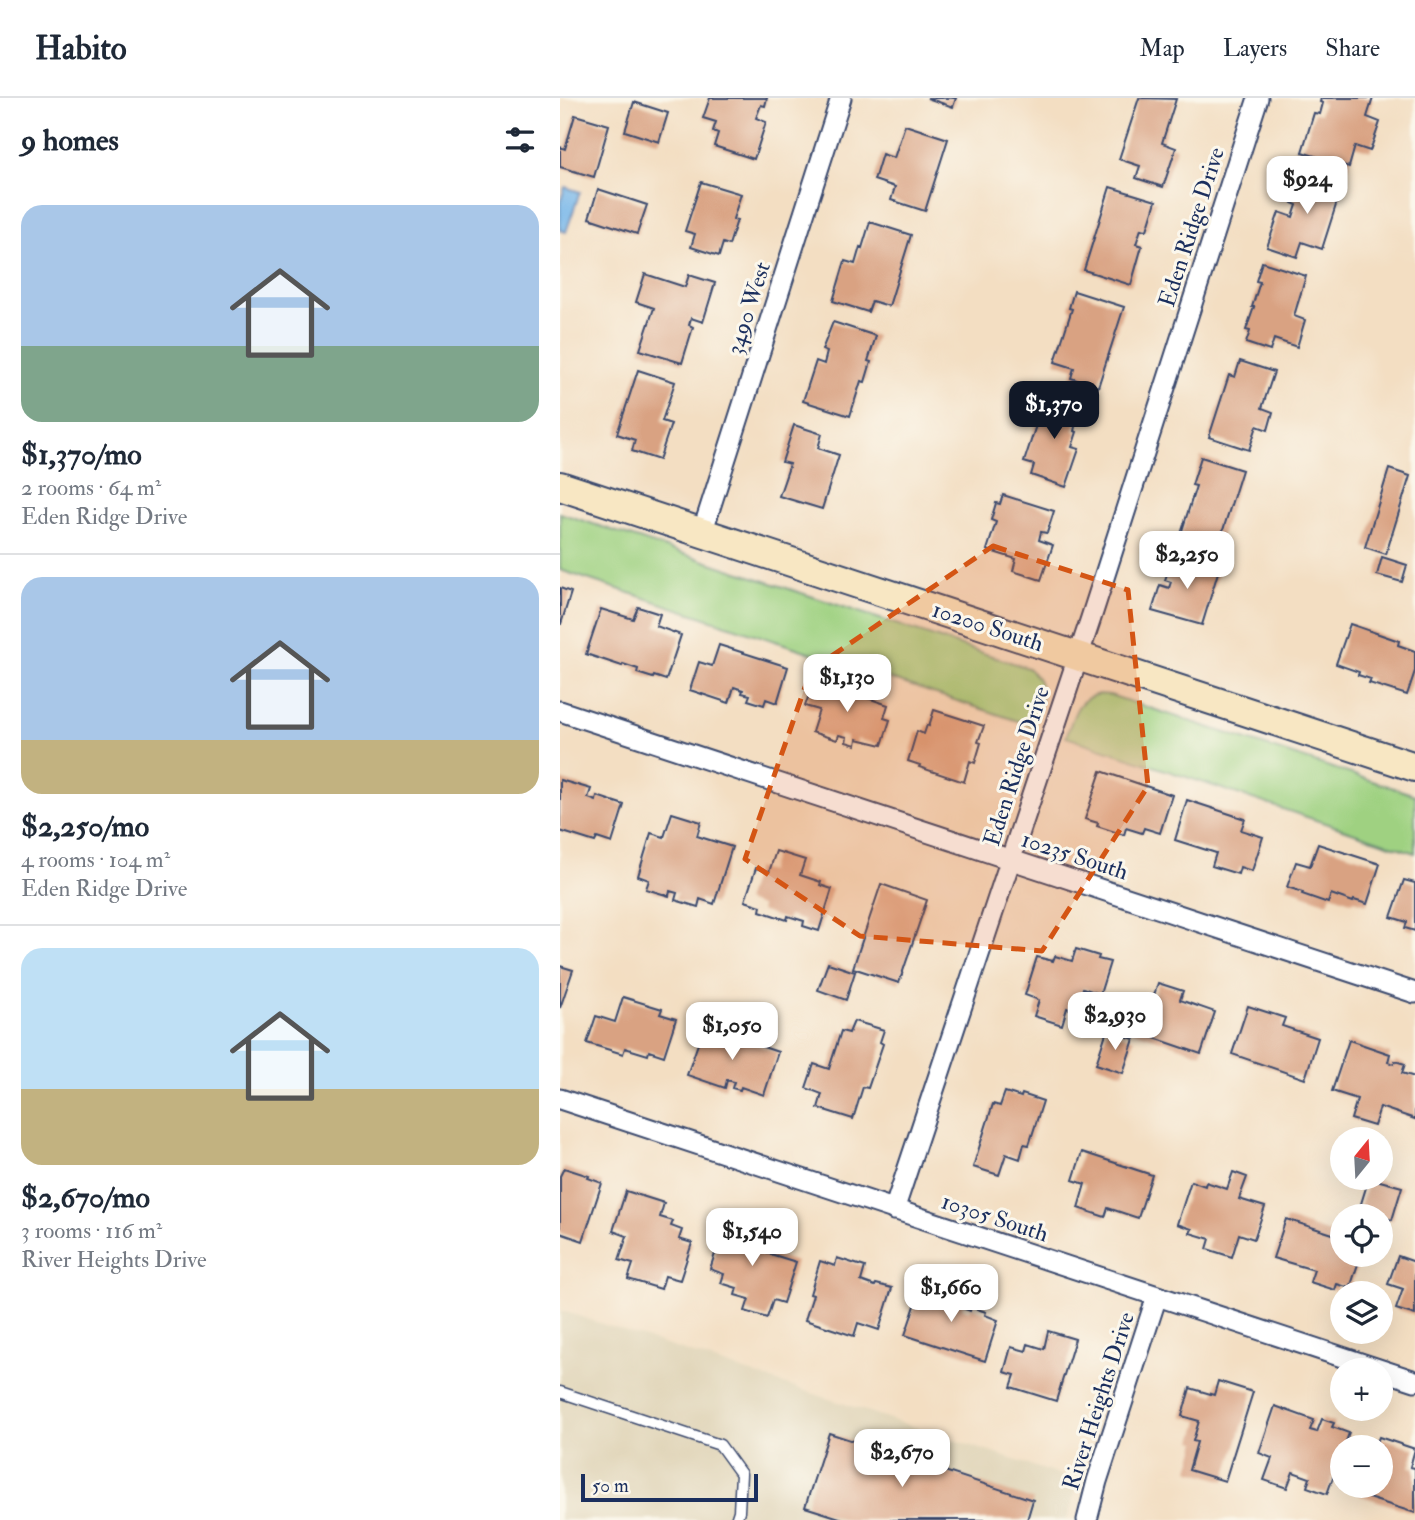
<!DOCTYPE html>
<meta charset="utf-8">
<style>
body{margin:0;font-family:"IM FELL Double Pica",serif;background:#f6f6f7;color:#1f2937;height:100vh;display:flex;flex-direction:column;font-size:26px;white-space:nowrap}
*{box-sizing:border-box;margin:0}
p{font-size:23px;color:#747a83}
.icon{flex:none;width:38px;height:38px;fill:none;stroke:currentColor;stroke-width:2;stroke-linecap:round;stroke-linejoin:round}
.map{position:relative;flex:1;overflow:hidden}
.sheet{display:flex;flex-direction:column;background:#fff;width:560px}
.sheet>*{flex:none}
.needle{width:46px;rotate:18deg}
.buttons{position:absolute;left:770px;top:1029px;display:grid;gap:14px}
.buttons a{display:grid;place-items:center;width:63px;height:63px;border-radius:50%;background:#fff;box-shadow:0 7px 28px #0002;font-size:35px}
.scale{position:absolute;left:21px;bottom:18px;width:177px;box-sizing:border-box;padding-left:7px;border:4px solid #1b2f5e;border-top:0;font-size:19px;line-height:24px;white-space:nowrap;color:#1b2f5e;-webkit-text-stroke:5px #fbf7ec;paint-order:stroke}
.price{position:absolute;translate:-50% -60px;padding:0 16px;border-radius:14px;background:#fff;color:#222;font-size:23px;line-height:46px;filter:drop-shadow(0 2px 4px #0008)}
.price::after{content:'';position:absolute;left:50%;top:42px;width:21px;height:16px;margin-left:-10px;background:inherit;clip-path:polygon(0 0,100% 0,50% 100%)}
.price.selected{background:#111827;color:#fff}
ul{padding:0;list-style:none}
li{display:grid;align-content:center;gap:14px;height:371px;padding:0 21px}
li+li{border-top:2px solid #e0e1e3}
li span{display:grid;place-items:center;height:217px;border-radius:21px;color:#555}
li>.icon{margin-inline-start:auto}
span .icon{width:126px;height:126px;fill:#fffc;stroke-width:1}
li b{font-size:30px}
h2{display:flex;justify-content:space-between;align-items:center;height:84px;padding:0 21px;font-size:30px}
header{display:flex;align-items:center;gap:42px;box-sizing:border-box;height:98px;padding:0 35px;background:#fff;border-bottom:2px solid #e0e1e3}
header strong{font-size:33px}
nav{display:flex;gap:38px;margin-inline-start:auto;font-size:24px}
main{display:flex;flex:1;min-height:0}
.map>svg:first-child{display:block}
.built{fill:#dfd3b6}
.green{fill:#9fd181;stroke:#5d8070;stroke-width:2}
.water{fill:#75b5e9;stroke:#4872a4;stroke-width:2}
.building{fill:#d9a282}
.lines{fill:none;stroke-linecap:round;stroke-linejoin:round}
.lane-casing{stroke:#3b496d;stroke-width:13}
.street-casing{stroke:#3b496d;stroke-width:23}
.secondary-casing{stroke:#3b496d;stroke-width:32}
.lane{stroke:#fff;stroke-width:10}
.street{stroke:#fff;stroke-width:19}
.secondary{stroke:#f8e7c3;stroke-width:28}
.marked{fill:#d45514;fill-opacity:0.2;stroke:#d45514;stroke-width:5;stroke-dasharray:14 9;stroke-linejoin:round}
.labels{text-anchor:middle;stroke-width:6;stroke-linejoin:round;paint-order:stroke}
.street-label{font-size:23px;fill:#1b2f5e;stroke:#fbf7ec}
</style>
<header>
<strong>Habito</strong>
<nav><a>Map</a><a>Layers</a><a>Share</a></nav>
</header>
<main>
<section class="sheet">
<h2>9 homes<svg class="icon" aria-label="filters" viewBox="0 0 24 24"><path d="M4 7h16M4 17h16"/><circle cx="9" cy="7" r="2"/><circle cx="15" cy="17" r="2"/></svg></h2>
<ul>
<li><span style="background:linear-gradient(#a9c7e8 65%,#7fa58c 0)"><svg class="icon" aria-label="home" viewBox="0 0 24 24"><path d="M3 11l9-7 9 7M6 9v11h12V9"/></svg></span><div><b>$1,370/mo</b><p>2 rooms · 64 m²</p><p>Eden Ridge Drive</p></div></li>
<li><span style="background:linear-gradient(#a9c7e8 75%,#c2b280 0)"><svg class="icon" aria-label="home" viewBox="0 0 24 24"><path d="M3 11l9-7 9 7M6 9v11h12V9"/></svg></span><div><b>$2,250/mo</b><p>4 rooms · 104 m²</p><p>Eden Ridge Drive</p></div></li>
<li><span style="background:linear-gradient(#bfe0f5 65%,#c2b280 0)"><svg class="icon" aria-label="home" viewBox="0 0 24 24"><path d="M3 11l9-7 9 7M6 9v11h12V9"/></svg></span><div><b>$2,670/mo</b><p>3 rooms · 116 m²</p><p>River Heights Drive</p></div></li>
</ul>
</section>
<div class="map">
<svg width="855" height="1422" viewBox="0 0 855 1422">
<rect width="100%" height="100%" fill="#fbf7ec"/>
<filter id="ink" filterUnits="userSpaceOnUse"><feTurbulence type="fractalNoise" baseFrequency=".0143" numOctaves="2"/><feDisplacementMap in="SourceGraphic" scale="14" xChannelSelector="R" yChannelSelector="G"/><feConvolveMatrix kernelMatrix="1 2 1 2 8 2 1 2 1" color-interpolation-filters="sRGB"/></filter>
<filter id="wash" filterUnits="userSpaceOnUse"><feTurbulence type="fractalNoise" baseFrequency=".00686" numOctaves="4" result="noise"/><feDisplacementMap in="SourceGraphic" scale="28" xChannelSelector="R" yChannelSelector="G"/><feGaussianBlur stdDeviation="1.57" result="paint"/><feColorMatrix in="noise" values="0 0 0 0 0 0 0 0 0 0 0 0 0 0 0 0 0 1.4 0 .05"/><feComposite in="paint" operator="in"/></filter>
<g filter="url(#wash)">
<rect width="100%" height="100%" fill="#f3dec2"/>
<path class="built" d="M0 1212 518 1383 507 1422H0Z"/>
<path class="green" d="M0 415 468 570C490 588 480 606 473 628L0 472Z
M539 596 550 597 855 697V755L506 639C514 618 515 601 539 596Z"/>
<path class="water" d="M5 89 20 94 6 134 0 132V105Z"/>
<g id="blocks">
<path class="building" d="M150 0H207L205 8 201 7 196 20 206 24 194 61 154 48 158 35 153 33 156 24 143 20Z
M367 0H396L393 9Z
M579 0 616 1 602 45 616 50 603 89 576 80 580 68 559 61Z
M761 0H813L807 19 820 24 810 53 795 48 789 69 742 54 754 15 760 16 763 5 760 4Z
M74 4 108 15 99 44 65 33Z
M15 17 49 27 34 79 0 69V49L5 51Z
M345 27 388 41 365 113 331 102 335 89 314 82 322 56 334 60Z
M745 73 783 85 762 151 742 144 737 159 707 149 719 114 733 119 737 107 732 105 738 86 741 87Z
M141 84 181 96 173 121 177 122 169 147 163 145 159 158 131 149 135 136 125 133Z
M550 89 596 103 587 132 581 131 576 146 582 148 571 187 524 172Z
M38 91 87 107 77 136 29 120Z
M310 124 351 137 329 208 312 203 308 214 273 203 285 163 295 166 300 149 302 150Z
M702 164 746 178 734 218 745 222 737 249 714 241 710 253 686 245 690 233 686 232 694 209H692L700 184 696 183Z
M85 176 125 189 129 177 155 185 143 224 131 220 129 227 133 229 122 265 80 252 94 210 76 204Z
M514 193 564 209 538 289 511 280 514 270 495 264 512 211 509 210Z
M273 224 316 238 308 263 311 264 305 284 301 283 290 318 243 303 256 263 264 266 267 254 262 252Z
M680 263 714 274 702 310 713 314 708 332 697 328 689 352 649 339 669 277 675 279Z
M78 272 115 284 102 323 111 326 99 362 72 353 75 342 57 336Z
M484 296 520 307 514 333 517 334 512 349 519 351 506 389 471 377 474 367 464 364 480 315 478 313Z
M234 327 262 336 258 350 279 357 262 411 219 398 230 366 222 364Z
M641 359 682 372 658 448 621 436 636 388 632 387Z
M829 371 850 378 826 456 805 449Z
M443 397 494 413 487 435 481 434 479 442 493 447 481 482 453 473 456 461 427 452 436 424 431 422 436 405 440 406Z
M616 458 659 471 642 527 592 513 600 487 609 490 611 484 605 482 609 470 612 471Z
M822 459 847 467 842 484 817 477Z
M0 490 11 494 1 526H0Z
M78 509 100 516 96 528 121 537 106 582 94 578 93 580 77 575 78 571 63 566 62 568 26 556 41 511 73 521Z
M790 526 839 543 838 547 855 553V573L847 597 809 585 811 581 798 577 799 574 776 566Z
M159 547 228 569 217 605 206 601 204 607 188 602 190 597 182 595 183 592 174 589 169 605 130 592 139 564 152 568Z
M254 583 276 590 278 585 295 591 293 595 328 607 324 620 330 622 322 647 297 641 296 647 286 644 287 639 279 637 277 642 252 634 259 612 245 608Z
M374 612 424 628 418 644 421 645 415 665 410 663 404 684 359 669 360 667 348 663 357 633 364 636 367 627 369 628Z
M541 673 612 697 600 735 584 730 582 735 566 730 564 737 537 728 538 725 525 721Z
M0 682 31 691 28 700 36 703 37 698 64 707 52 745 37 740 35 744 0 733Z
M627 702 685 721 681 732 703 739 692 773 680 769 678 776 652 768 656 755 615 742Z
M112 715 141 724 137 738 172 749 154 806 140 801 138 809 115 802 117 795 110 793 109 798 86 791 89 782 78 778 91 735 104 739Z
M758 746 820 766 807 806 794 802 793 804 771 796 768 805 742 796 743 794 727 789 736 764 750 768Z
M216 753 245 762 240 777 261 784 260 787 272 791 259 833 243 828 244 823 228 818 227 822 200 813 201 808 185 803 196 770 209 774Z
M844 782 855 785V833L845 830 847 824 831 819Z
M321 786 367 802 339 885 293 870Z
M516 851 539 858 538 861 550 864 540 896 523 890 516 913 507 910 502 927 474 918 479 902 465 897 477 859 493 863 495 858 512 863Z
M268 865 295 874 286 902 258 892Z
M0 868 13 872 0 910Z
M598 885 623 893 620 902 655 914 641 956 574 933 583 904 591 906Z
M63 899 102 911 100 916 116 921 104 958 89 953 88 957 65 950 63 956 27 945 36 918 55 924Z
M688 908 725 920 722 928 758 940 745 981 672 956Z
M294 923 324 932 320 944 323 946 308 990 303 989 293 1021 258 1010 262 996 246 990 254 966 269 971 281 933 289 935Z
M144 929 218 954 204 997 181 989 180 992 172 990 174 984 167 982 165 990 127 977Z
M547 932 574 941 563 975 536 966Z
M789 942 830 956 828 964 834 966 835 963 845 966 842 975 855 979V1021L820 1009 814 1028 791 1021 797 1001 772 993Z
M445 994 461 999 462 996 483 1003 469 1047 464 1046 460 1061 446 1056 439 1077 413 1069 433 1006 440 1008Z
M522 1054 592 1077 578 1120 548 1110 545 1119 518 1110 525 1086 513 1082Z
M4 1070 29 1078 28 1080 42 1085 23 1143 0 1135V1078Z
M673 1074 687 1079 679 1101 705 1109 694 1141 679 1136 672 1159 647 1151 650 1141 630 1135 632 1131 617 1126 631 1083 645 1088 646 1084 667 1091Z
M809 1080 842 1089 832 1122 799 1112Z
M66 1093 104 1105 100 1119 113 1123 111 1128 122 1132 119 1141 132 1145 120 1182 105 1178 101 1191 68 1181 73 1166 59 1162 67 1138 53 1133Z
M726 1121 782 1139 779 1150 782 1151V1157H801L790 1190 777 1186 775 1192 750 1184 754 1172 713 1160Z
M166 1123 210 1137 204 1154 236 1164 223 1205 213 1202 207 1220 185 1213 189 1201 175 1197 177 1190 161 1185 164 1176 150 1171Z
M838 1158 855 1164V1217L836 1211 843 1191 828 1186Z
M277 1160 305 1169 301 1183 315 1188 316 1186 332 1190 319 1232 298 1225 294 1238 245 1222 253 1197 250 1196 260 1163 275 1168Z
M361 1190 376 1195 377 1192 405 1201 402 1210 410 1213 411 1209 426 1214 425 1217 438 1222 425 1263 345 1237Z
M488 1233 515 1241 496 1303 451 1289 455 1277 444 1274 451 1249 466 1253 468 1246 484 1251Z
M658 1283 693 1294 665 1383 629 1372 637 1344 633 1343 639 1323 622 1318 630 1290 654 1297Z
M715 1308 754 1322 750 1332 757 1334 762 1321 774 1325 772 1329 789 1335 784 1349H782V1354L767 1396 747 1389 750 1380 733 1374 727 1390 704 1382 712 1360 699 1355Z
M269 1335 473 1402 467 1422H286L245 1409Z
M819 1339 855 1351 850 1369 855 1370V1415L799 1397 802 1388H821V1349H815Z"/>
</g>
</g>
<g filter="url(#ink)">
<use href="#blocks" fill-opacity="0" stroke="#3b496d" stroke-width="2"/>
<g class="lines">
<defs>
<path id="lane" d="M0 1294 160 1347 181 1376 179 1413 176 1422"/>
<path id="street" d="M142 435 281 0
M0 613 855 895
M0 1001 855 1283
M334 1112 531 520 698 0
M527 1422 537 1383 597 1198"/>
<path id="secondary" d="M0 388 855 669"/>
</defs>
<use href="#lane" class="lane-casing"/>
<use href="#street" class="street-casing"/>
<use href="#secondary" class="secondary-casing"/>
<use href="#lane" class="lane"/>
<use href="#street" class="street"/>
<use href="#secondary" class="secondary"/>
</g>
</g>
<path class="marked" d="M433 448 568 492 588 688 482 853 300 838 185 761 251 572Z"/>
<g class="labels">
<g class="street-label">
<text transform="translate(631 129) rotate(-72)" y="8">Eden Ridge Drive</text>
<text transform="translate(188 210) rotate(-72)" y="8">3490 West</text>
<text transform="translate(428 528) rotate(18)" y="8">10200 South</text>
<text transform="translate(456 668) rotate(-72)" y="8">Eden Ridge Drive</text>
<text transform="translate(515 757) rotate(18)" y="8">10235 South</text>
<text transform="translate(435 1119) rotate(18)" y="8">10305 South</text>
<text transform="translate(538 1303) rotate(-72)" y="8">River Heights Drive</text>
</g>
</g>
</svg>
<div class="buttons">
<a><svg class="needle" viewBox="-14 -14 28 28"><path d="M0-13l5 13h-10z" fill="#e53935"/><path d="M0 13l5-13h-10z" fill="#747a83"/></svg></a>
<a><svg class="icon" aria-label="locate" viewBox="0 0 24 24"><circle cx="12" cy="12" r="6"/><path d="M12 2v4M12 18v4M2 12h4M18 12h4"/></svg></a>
<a><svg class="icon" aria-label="layers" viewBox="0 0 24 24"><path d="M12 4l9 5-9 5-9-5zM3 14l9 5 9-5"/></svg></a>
<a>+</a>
<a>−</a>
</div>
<div class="scale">50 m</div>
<b class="price" style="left:747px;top:118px">$924</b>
<b class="price selected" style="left:494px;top:343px">$1,370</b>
<b class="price" style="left:627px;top:493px">$2,250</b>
<b class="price" style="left:287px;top:616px">$1,130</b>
<b class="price" style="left:555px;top:954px">$2,930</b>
<b class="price" style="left:172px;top:964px">$1,050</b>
<b class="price" style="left:192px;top:1170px">$1,540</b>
<b class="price" style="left:391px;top:1226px">$1,660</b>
<b class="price" style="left:342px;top:1391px">$2,670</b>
</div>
</main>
